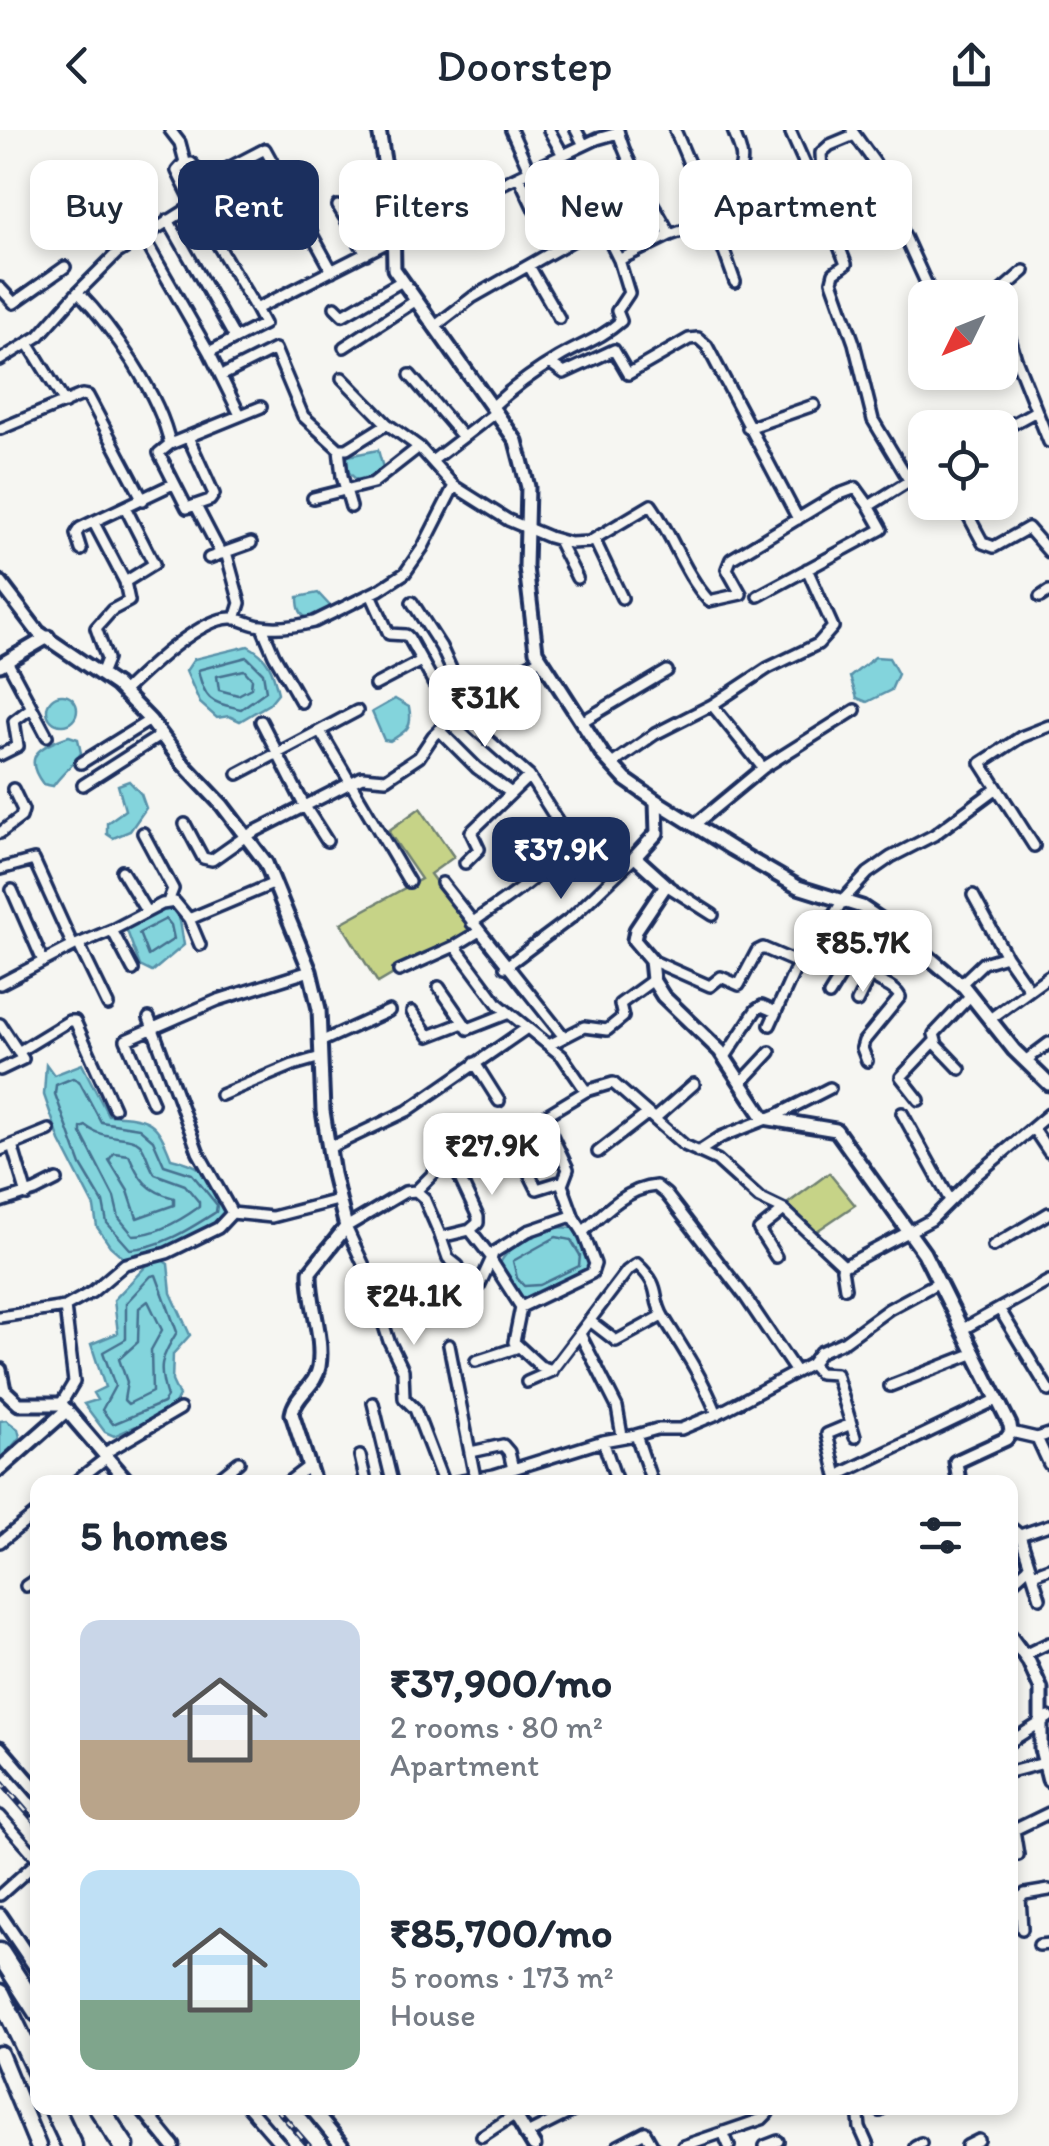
<!DOCTYPE html>
<meta charset="utf-8">
<style>
body{margin:0;font-family:Itim,sans-serif;background:#f2f2f3;color:#1f2937;height:100vh;display:flex;flex-direction:column;font-size:38px;white-space:nowrap}
*{box-sizing:border-box;margin:0}
p{font-size:32px;color:#747a83}
.icon{flex:none;width:55px;height:55px;fill:none;stroke:currentColor;stroke-width:2;stroke-linecap:round;stroke-linejoin:round}
.map{position:relative;flex:1;overflow:hidden}
.panel{position:absolute;left:30px;top:1345px;width:988px;height:640px;display:flex;flex-direction:column;background:#fff;border-radius:20px;box-shadow:0 5px 15px #0003}
.panel>*{flex:none}
.hud{position:absolute;left:30px;top:30px;width:990px;height:90px;display:flex;gap:20px}
.needle{width:65px;rotate:227deg}
.buttons{position:absolute;left:908px;top:150px;display:grid;gap:20px}
.buttons a{display:grid;place-items:center;width:110px;height:110px;border-radius:20px;background:#fff;box-shadow:0 5px 15px #0003;font-size:50px}
.price{position:absolute;translate:-50% -85px;padding:0 22px;border-radius:20px;background:#fff;color:#222;font-size:32px;line-height:65px;filter:drop-shadow(0 2px 5px #0008)}
.price::after{content:'';position:absolute;left:50%;top:60px;width:30px;height:22px;margin-left:-15px;background:inherit;clip-path:polygon(0 0,100% 0,50% 100%)}
.price.on{background:#1b2f5e;color:#fff}
ul{padding:0;list-style:none}
li{display:flex;align-items:center;gap:30px;height:250px;padding:0 50px}
li span{display:grid;place-items:center;flex:none;width:280px;height:200px;border-radius:20px;color:#555}
li>.icon{margin-inline-start:auto}
span .icon{width:120px;height:120px;fill:#fffc;stroke-width:1}
li b{font-size:42px}
h2{display:flex;justify-content:space-between;align-items:center;height:120px;padding:0 50px;font-size:42px}
.pill{padding:0 35px;border-radius:20px;background:#fff;box-shadow:0 5px 15px #0003;font-size:35px;line-height:90px}
.pill.on{background:#1b2f5e;color:#fff}
header{display:flex;justify-content:space-between;align-items:center;height:130px;padding:0 50px;background:#fff;font-size:45px;font-weight:600}
.map>svg:first-child{display:block}
.green{fill:#c6d387;stroke:#708172;stroke-width:2.5}
.water{fill:#83d4dc;stroke:#5992aa;stroke-width:2.5}
.lines{fill:none;stroke-linecap:round;stroke-linejoin:round}
.shore{stroke:#457190;stroke-width:2.5}
.minor-casing{stroke:#1b2f5e;stroke-width:16}
.tertiary-casing{stroke:#1b2f5e;stroke-width:19}
.primary-casing{stroke:#1b2f5e;stroke-width:21}
.motorway-casing{stroke:#1b2f5e;stroke-width:25}
.minor{stroke:#f6f6f2;stroke-width:9}
.tertiary{stroke:#f6f6f2;stroke-width:11}
.primary{stroke:#f6f6f2;stroke-width:14}
.motorway{stroke:#f6f6f2;stroke-width:18}
.rail-casing{stroke:#1b2f5e;stroke-width:6}
.rail{stroke:#f6f6f2;stroke-width:2.5;stroke-dasharray:8;stroke-linecap:butt}
</style>
<header><svg class="icon" aria-label="back" viewBox="0 0 24 24"><path d="M15 5l-7 7 7 7"/></svg>Doorstep<svg class="icon" aria-label="share" viewBox="0 0 24 24"><path d="M12 15V3M7 8l5-5 5 5M5 13v7h14v-7"/></svg></header>
<div class="map">
<svg width="1049" height="2016" viewBox="0 0 1049 2016">
<rect width="100%" height="100%" fill="#f6f6f2"/>
<filter id="ink" filterUnits="userSpaceOnUse"><feTurbulence type="fractalNoise" baseFrequency=".01" numOctaves="2"/><feDisplacementMap in="SourceGraphic" scale="20" xChannelSelector="R" yChannelSelector="G"/><feConvolveMatrix kernelMatrix="1 2 1 2 8 2 1 2 1" color-interpolation-filters="sRGB"/></filter>
<g filter="url(#ink)">
<path class="green" d="M420 678 454 727 430 744 470 799 378 853 341 793 421 749 388 701Z
M829 1043 855 1075 811 1105 783 1077Z"/>
<path class="water" d="M378 320 383 338 361 353C351 345 342 340 348 326Z
M318 463 331 477 329 482 311 490C300 486 298 479 298 467Z
M248 516C269 527 273 541 278 563L269 574 240 591 229 586 217 588 200 573 186 541 194 529Z
M875 527 889 528 898 544 891 560 867 572 857 568 850 547Z
M47 580a15 15 0 1 1 30 0a15 15 0 1 1-30 0Z
M395 569 409 577C413 597 407 601 390 611L384 610 372 582Z
M69 606 78 609 81 623C74 635 62 643 53 656L43 654C21 625 41 616 69 606Z
M129 651 141 664 146 678 130 701 113 708 107 704V693L125 680 118 655Z
M162 779H173L180 791 184 815 152 842 140 836 126 798Z
M46 934 54 945 82 934 108 985C149 988 156 988 171 1028 213 1038 211 1049 229 1086 197 1106 165 1126 126 1130L110 1116 97 1097 94 1077 60 1011 44 965Z
M553 1097 575 1098C586 1112 590 1121 589 1140L543 1165 521 1168 508 1154 500 1133C510 1114 534 1107 553 1097Z
M162 1130 168 1134 171 1163 190 1205 173 1224 172 1251 179 1266 172 1280 114 1306 105 1302 84 1274 97 1270 93 1263 105 1257 91 1214 118 1203 114 1170 149 1133Z
M6 1290 18 1299 20 1307 0 1331V1291Z"/>
<g class="lines">
<path class="shore" d="M247 527 263 543 266 561 241 579C213 572 205 573 198 540Z
M244 540 252 549 251 558 238 565 219 560 217 546Z
M166 789 171 795 174 809 148 826 139 803Z
M73 948 79 951 101 992 139 998 153 1010 164 1035 192 1044 217 1075 216 1082C191 1098 161 1118 130 1119L107 1093 103 1072 81 1035 55 964 56 955Z
M86 996C104 1011 130 1004 140 1014 147 1022 148 1035 155 1044L185 1055 199 1072V1077C181 1090 155 1105 133 1105L119 1088 114 1067 81 1003V998Z
M114 1023 129 1025C139 1049 147 1061 174 1068V1075L137 1088 128 1061 109 1030Z
M556 1107 571 1110 580 1125 579 1136 540 1155 524 1156 517 1148 513 1131Z
M156 1145 177 1202C161 1229 157 1235 167 1267L163 1273 113 1294 102 1280 115 1256 103 1222 126 1209V1173L151 1146Z
M148 1171 162 1200 151 1220 152 1262 128 1274 124 1270 127 1252 119 1229 138 1212 139 1178Z"/>
<defs>
<path id="minor" d="M170 0 180 13 185 32 177 41 194 75 116 124 78 162C112 197 160 265 170 314L159 323 187 378 210 370 214 364 188 307
M511 0 529 40
M549 0 563 25
M576 0 584 15
M675 0 713 90 735 152
M852 1 875 33V51
M791 3 811 48 822 44 821 23 830 15 854 5
M183 36 191 33 207 49 265 19 332 141
M519 47 535 81 579 54 583 57 619 130
M701 62 739 42C746 27 738 15 733 0
M821 70 846 134 834 143 832 151 854 213 873 290 909 350
M194 75 256 179 394 109
M338 76 366 124
M168 90 235 208
M395 100 436 85 597 9 618 3
M211 103 261 77
M142 105 209 222 264 194 256 179
M670 105 739 81 811 48 821 70 875 51 884 81 902 100 933 168
M529 136 559 188
M0 158 14 173 65 137
M993 168 1024 141
M1000 175 1016 229 1049 312
M335 177 343 185 402 151
M434 197 473 167 600 95
M28 213 65 273
M344 217 415 171
M209 222 240 285
M0 230 39 206 78 162
M550 233 564 243 614 220 628 244 689 209 698 208 707 216 798 389
M410 245 463 307
M221 246 275 219 303 286 339 319 342 346 351 377
M342 248 387 294 419 317 454 356 508 390 549 407 570 413 589 412 651 375C673 406 683 442 709 471L741 464 727 439 731 429 837 365 856 358 869 376 925 341
M492 277C512 258 534 242 558 228 580 215 602 208 621 191L617 181 629 163 619 130 670 105C653 70 627 38 618 0
M748 298 814 275
M0 299 82 265 88 266 143 370
M1000 301 1036 281
M170 314 261 277
M339 319H347L387 294
M432 331 496 282
M313 368 373 353 419 317
M961 372 983 413 994 417 1028 398 1049 422
M196 376 221 424
M94 393 125 452
M594 409 622 468
M558 410 577 448
M81 420 76 404 80 398 173 354
M226 422 240 473 235 489
M209 428 251 413
M371 464 389 504 406 505 409 508 444 571 529 646 567 706C558 739 498 773 472 793
M758 466 882 399 869 376
M1040 467 1049 461
M412 472 441 517 452 541 450 546 433 553
M262 497 274 525 301 572
M7 531 47 606
M101 544 107 529 96 498 112 480 129 471 125 452 154 434 126 379
M375 555 421 531
M123 562C145 541 199 488 231 488 240 488 251 495 261 496 278 499 297 496 314 492L379 460 405 443 423 417 454 356
M712 575 763 638
M261 591 304 675 327 711
M583 591 667 541
M439 600 477 638 511 663
M320 601 409 752
M0 625 18 616 14 591 31 578
M81 633 150 590
M612 634 655 604 712 575 768 538 818 514 833 497 807 439
M238 644 357 581
M83 655 161 605
M185 694 203 728 212 730 246 706 362 647 386 649 419 627 433 606 475 566 540 529
M693 696 763 638 855 580
M0 703 21 687 23 680 13 659
M143 703 173 759 168 772
M1034 716 981 633 1021 607 1049 596
M465 733 479 719 471 702 529 646
M0 739 34 730 73 816 0 854
M122 741 146 781
M442 753 564 907
M666 755 713 785
M12 760 43 831
M973 765 1006 826 1029 859
M189 789 275 753
M76 815 112 800
M79 815 108 875
M455 816 478 802
M651 830 710 856 721 847 739 855 757 821 763 818 798 833
M846 833 870 846 857 872
M505 837 572 787 635 727
M133 840 112 800 162 774 175 772 189 789 200 815
M399 841 455 816 498 874 562 926 586 961
M961 854 983 833 1006 826
M439 857 468 899 509 883
M829 865 877 787
M412 882 429 906 463 893
M990 889 1049 846
M0 894 23 929 0 940
M770 895 803 822 826 798 843 770 868 743 891 727 934 705 996 659
M320 912 389 881
M549 915 584 897 607 900 623 887 620 874 653 850
M18 922 69 891H75L114 978
M725 927 756 880 762 876 776 882
M867 931 862 918 864 911 900 867C894 854 875 854 869 842L899 802
M1025 931 1049 913
M475 933 499 971
M960 939 937 915 934 904 971 865
M742 952 770 922
M221 965 293 935 321 927
M919 970 901 947 935 911
M153 973 126 910 218 870 310 841
M902 983 950 1070
M543 987 568 1039 562 1055 574 1088
M654 989 694 954
M1033 998 1049 1022
M12 1015 27 1065
M329 1018 407 981 527 898
M0 1020 49 1000
M598 1022 647 984
M698 1022 721 1007 779 984 830 958
M451 1029 478 1087V1093L470 1100
M528 1041 537 1059 563 1051
M416 1061 445 1032 500 1013 586 961 613 953 684 1015 717 1030 759 1068 784 1080 844 1136
M0 1072 35 1061 57 1050
M232 1083 272 1087 338 1070
M583 1102 574 1088 569 1087 528 1101 493 1123 491 1130 521 1177 592 1143 595 1134 583 1102C603 1083 627 1058 656 1056L666 1064 744 1165 796 1242
M440 1105 448 1128 458 1136
M993 1116 1049 1083
M776 1127 759 1100 784 1080
M479 1156 491 1130
M845 1158 842 1139 844 1136 931 1090 974 1047 1049 984
M521 1177 514 1212 540 1236 552 1240 627 1141 637 1134C664 1159 650 1165 664 1188 684 1220 703 1249 717 1284
M1000 1180 1049 1261
M0 1187 65 1177
M590 1191 616 1211 662 1186
M963 1199 1049 1151
M580 1204 617 1277 622 1306
M449 1215 475 1348
M476 1231 519 1217
M811 1234 819 1243 836 1244 855 1307
M527 1252 552 1241
M890 1256 975 1223
M373 1273 392 1352
M61 1274 74 1252 65 1177 92 1162 125 1134 167 1123 218 1098 232 1083 198 1022 149 888
M1011 1302 1037 1308 1049 1304
M636 1305 657 1299H681L717 1284 811 1234 820 1222 845 1211 889 1179 939 1152
M1037 1308 1049 1334
M603 1311 617 1352
M471 1322 503 1315 509 1322 513 1339
M103 1324 180 1279
M360 1326 366 1352
M838 1350 827 1304 851 1294
M75 1352 106 1328
M214 1352 239 1332
M288 1352 309 1336
M443 1352 415 1279 404 1268 403 1240 389 1211 366 1140 346 1097 405 1062 416 1061 424 1068 441 1107 470 1100 491 1127
M456 1352 494 1345 603 1311 636 1305 652 1352
M838 1352V1347L845 1342 998 1269
M1010 1397 1020 1405 1040 1468
M1020 1405 1049 1395
M0 1412 38 1382
M1033 1444 1049 1438
M1010 1454 1030 1436
M26 1456 38 1448
M1024 1525 1049 1513
M1010 1612 1049 1587
M1010 1642 1044 1633
M0 1686 38 1729
M1018 1725 1014 1700 1049 1683
M0 1765 38 1731
M1022 1799 1020 1768 1025 1764 1049 1760
M1039 1815 1049 1814
M249 1978 282 2016
M858 1978 860 1998 868 2016
M878 1978 880 1981
M723 2002 729 2016
M525 2005 579 1978
M482 2006 514 1985
M618 2016 645 2002 653 2016
M683 2016 762 1989 768 1983 767 1978
M765 2016 778 2011
M915 2016 921 2013
M967 2016 979 2010"/>
<path id="tertiary" d="M379 0 393 85 394 139 516 311 528 357 526 437 536 521 603 625 626 650 656 671 731 718 798 757 862 777 899 802 964 857 1014 920 1049 954
M0 452 38 502 116 555 150 590 184 635 222 675 266 733 310 841 319 879 323 981 333 1044 346 1097 310 1142C309 1174 324 1205 319 1237 316 1256 295 1265 292 1284L314 1352
M0 535 48 507
M656 671 657 703 635 727 666 755 636 800 634 810 651 830 653 850 663 866 720 921 764 988 836 1000 924 1123 1010 1295 1011 1302 1006 1309 956 1332 959 1352
M0 1240 4 1260 19 1274H61L128 1352
M0 1339 67 1280
M1010 1506 1029 1532 1041 1559V1619L1049 1650
M0 1618 38 1662
M0 1785 38 1841
M142 1978 173 2016
M311 1978 342 2016
M511 1978 534 2016"/>
<path id="primary" d="M0 1924 38 2016"/>
<path id="motorway" d="M0 1823 38 1882
M0 1864 38 1943
M54 1978 72 2016
M99 1978 124 2016"/>
</defs>
<use href="#minor" class="minor-casing"/>
<use href="#tertiary" class="tertiary-casing"/>
<use href="#primary" class="primary-casing"/>
<use href="#motorway" class="motorway-casing"/>
<use href="#minor" class="minor"/>
<use href="#tertiary" class="tertiary"/>
<use href="#primary" class="primary"/>
<use href="#motorway" class="motorway"/>
<defs>
<path id="rail" d="M0 1651 38 1695
M276 1978 309 2016"/>
</defs>
<use href="#rail" class="rail-casing"/>
<use href="#rail" class="rail"/>
</g>
</g>
</svg>
<div class="buttons">
<a><svg class="needle" viewBox="-14 -14 28 28"><path d="M0-13l5 13h-10z" fill="#e53935"/><path d="M0 13l5-13h-10z" fill="#747a83"/></svg></a>
<a><svg class="icon" aria-label="locate" viewBox="0 0 24 24"><circle cx="12" cy="12" r="6"/><path d="M12 2v4M12 18v4M2 12h4M18 12h4"/></svg></a>
</div>
<b class="price" style="left:485px;top:620px">₹31K</b>
<b class="price on" style="left:561px;top:772px">₹37.9K</b>
<b class="price" style="left:863px;top:865px">₹85.7K</b>
<b class="price" style="left:492px;top:1068px">₹27.9K</b>
<b class="price" style="left:414px;top:1218px">₹24.1K</b>
<div class="hud">
<a class="pill">Buy</a>
<a class="pill on">Rent</a>
<a class="pill">Filters</a>
<a class="pill">New</a>
<a class="pill">Apartment</a>
</div>
<section class="panel">
<h2>5 homes<svg class="icon" aria-label="filters" viewBox="0 0 24 24"><path d="M4 7h16M4 17h16"/><circle cx="9" cy="7" r="2"/><circle cx="15" cy="17" r="2"/></svg></h2>
<ul>
<li><span style="background:linear-gradient(#c9d6e8 60%,#b9a48a 0)"><svg class="icon" aria-label="home" viewBox="0 0 24 24"><path d="M3 11l9-7 9 7M6 9v11h12V9"/></svg></span><div><b>₹37,900/mo</b><p>2 rooms · 80 m²</p><p>Apartment</p></div></li>
<li><span style="background:linear-gradient(#bfe0f5 65%,#7fa58c 0)"><svg class="icon" aria-label="home" viewBox="0 0 24 24"><path d="M3 11l9-7 9 7M6 9v11h12V9"/></svg></span><div><b>₹85,700/mo</b><p>5 rooms · 173 m²</p><p>House</p></div></li>
</ul>
</section>
</div>
